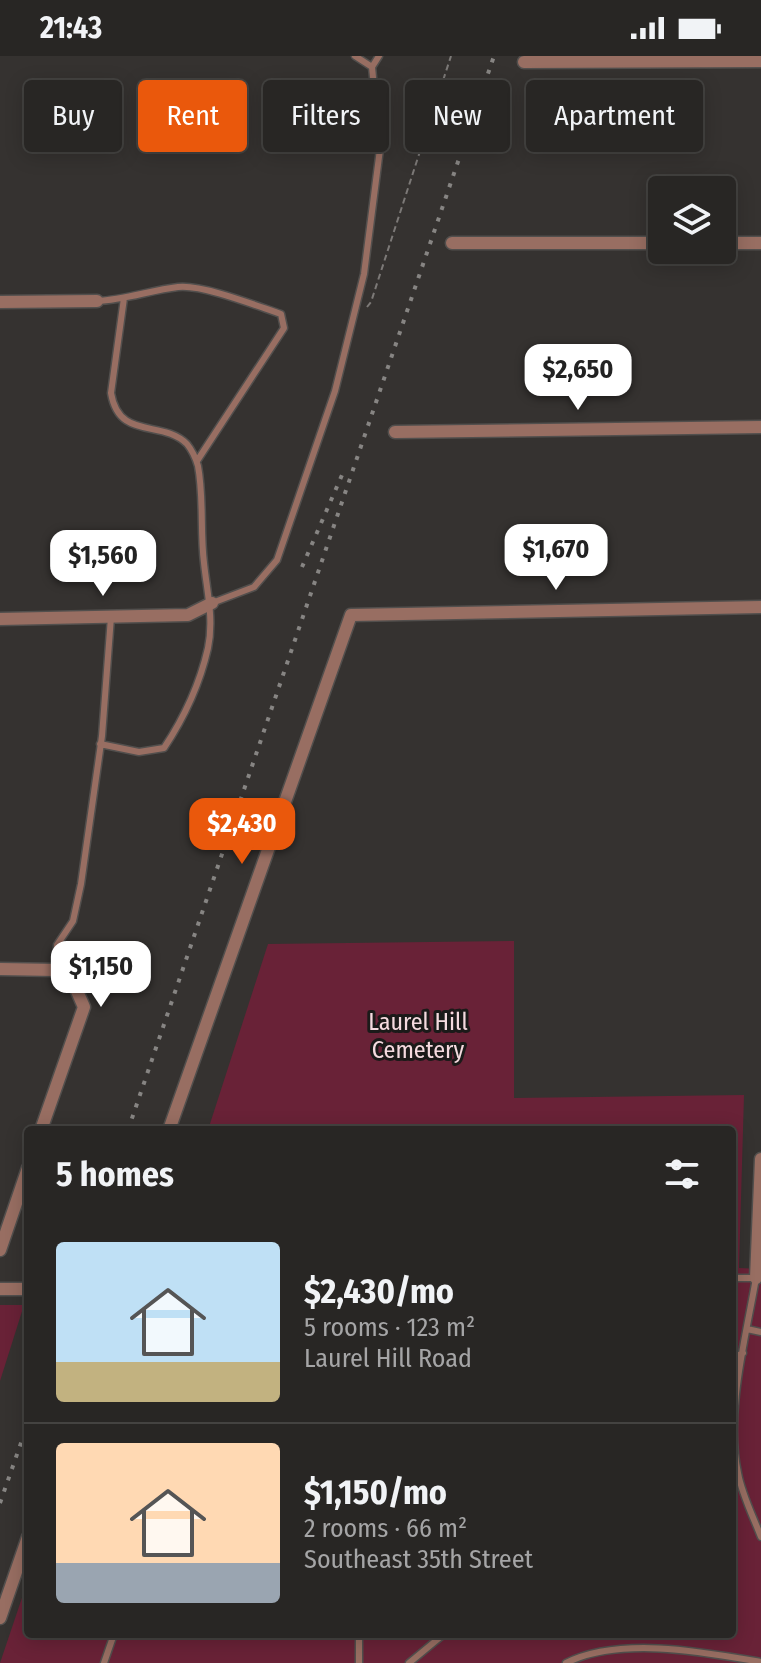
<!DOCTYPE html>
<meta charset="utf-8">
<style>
body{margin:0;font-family:"Fira Sans Condensed",sans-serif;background:#302e2c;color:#f1f3f6;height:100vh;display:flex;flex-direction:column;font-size:30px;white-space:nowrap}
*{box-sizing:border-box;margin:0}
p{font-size:26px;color:#a5a5a6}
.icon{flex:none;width:44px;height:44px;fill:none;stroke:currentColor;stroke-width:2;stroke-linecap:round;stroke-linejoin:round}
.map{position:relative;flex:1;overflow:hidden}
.drawer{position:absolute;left:24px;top:1070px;width:712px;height:512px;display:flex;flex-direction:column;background:#282624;border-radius:8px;box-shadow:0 4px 20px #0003,0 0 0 2px #444341}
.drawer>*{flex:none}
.guide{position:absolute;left:24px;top:24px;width:714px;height:72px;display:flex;gap:16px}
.buttons{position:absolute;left:648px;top:120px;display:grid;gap:16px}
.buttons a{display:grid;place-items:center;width:88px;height:88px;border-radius:8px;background:#282624;box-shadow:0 4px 20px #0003,0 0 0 2px #444341;font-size:40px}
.price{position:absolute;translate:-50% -68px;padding:0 18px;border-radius:16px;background:#fff;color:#222;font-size:26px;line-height:52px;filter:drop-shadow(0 2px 4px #0008)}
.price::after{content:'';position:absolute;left:50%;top:48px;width:24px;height:18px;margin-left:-12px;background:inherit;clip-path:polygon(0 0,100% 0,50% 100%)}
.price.selected{background:#ea580c;color:#fff}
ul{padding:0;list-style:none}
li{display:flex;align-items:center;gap:24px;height:200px;padding:0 32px}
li+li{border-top:2px solid #444341}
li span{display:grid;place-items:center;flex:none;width:224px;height:160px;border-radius:8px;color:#555}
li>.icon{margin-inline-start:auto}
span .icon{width:96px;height:96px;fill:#fffc;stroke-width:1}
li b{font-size:34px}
h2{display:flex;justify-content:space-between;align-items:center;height:96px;padding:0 32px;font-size:34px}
.pill{padding:0 28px;border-radius:8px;background:#282624;box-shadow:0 4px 20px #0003,0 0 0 2px #444341;font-size:28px;line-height:72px}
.pill.selected{background:#ea580c;color:#fff}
.status{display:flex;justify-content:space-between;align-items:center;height:56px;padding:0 40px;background:#282624;direction:ltr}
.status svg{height:22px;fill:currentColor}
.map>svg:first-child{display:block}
.green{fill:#692237}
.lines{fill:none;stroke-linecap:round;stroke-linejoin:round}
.lane-casing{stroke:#524f4d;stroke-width:9}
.street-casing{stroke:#524f4d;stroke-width:15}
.path{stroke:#7c7977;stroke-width:2;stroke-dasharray:6 4;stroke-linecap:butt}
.lane{stroke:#986e62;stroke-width:6}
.street{stroke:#986e62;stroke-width:12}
.rail{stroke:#878583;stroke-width:4;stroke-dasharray:4 8;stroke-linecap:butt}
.labels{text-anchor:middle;stroke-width:6;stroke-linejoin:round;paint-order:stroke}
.park-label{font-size:24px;fill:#f5dadf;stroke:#1b1a19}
</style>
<div class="status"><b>21:43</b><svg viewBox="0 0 49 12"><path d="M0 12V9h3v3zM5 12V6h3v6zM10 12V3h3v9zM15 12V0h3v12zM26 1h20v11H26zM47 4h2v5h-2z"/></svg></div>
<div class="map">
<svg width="761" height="1607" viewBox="0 0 761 1607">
<rect width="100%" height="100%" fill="#353230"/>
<path class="green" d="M514 885V1042L744 1039 739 1212 761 1213V1607H0L28 1524V1578H732V1074H208L268 888Z
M0 1249H24L0 1325Z"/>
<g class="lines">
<defs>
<path id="lane" d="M372 11 379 0
M97 245C125 244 151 234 178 231 202 228 257 250 281 258L284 272 197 405
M212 547 254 531 277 504 335 335 364 218 380 93 372 11 355 0
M100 688 139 696 164 692C184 662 200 627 208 592 214 563 207 536 204 507 200 475 204 442 198 410 196 403 191 393 187 388 162 363 119 385 111 337L124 242
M56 914 57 889 73 865 81 828 102 680 111 561
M732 1222H757
M756 1222C746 1281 725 1357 738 1417 742 1439 753 1460 761 1481
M747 1273 761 1276
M732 1303 743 1297
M359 1578V1607
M104 1607 114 1578
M409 1607 444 1578
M566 1607C620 1580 704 1596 761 1606"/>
<path id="street" d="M524 6 761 5
M452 187H662
M722 187H761
M0 246 97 245
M395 376 761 371
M0 563 188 559 212 547
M0 913 56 914 73 926 84 951 41 1074
M169 1074 351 559 761 551
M0 1194 28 1112
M756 1222 761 1103
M0 1233H28
M0 1562 28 1481"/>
</defs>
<use href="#lane" class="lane-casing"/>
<use href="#street" class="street-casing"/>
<path class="path" d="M367 251 371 246 451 0"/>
<use href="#lane" class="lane"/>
<use href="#street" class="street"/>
<path class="rail" d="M302 511 342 419
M128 1074 494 0
M0 1447 28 1367"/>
</g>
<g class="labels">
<g class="park-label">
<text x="418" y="974">Laurel Hill<tspan x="418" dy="28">Cemetery</tspan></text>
</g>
</g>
</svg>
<div class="buttons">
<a><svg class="icon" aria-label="layers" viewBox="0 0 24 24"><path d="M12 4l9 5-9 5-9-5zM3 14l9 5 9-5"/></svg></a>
</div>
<b class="price" style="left:578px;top:356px">$2,650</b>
<b class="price" style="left:556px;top:536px">$1,670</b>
<b class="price" style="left:103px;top:542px">$1,560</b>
<b class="price selected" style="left:242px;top:810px">$2,430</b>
<b class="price" style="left:101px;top:953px">$1,150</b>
<div class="guide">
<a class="pill">Buy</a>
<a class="pill selected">Rent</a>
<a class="pill">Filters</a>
<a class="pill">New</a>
<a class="pill">Apartment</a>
</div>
<section class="drawer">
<h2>5 homes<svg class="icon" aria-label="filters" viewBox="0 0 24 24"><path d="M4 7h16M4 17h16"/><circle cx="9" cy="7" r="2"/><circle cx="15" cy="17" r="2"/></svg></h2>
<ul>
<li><span style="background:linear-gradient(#bfe0f5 75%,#c2b280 0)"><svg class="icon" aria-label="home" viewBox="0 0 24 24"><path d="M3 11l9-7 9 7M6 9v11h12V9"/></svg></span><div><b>$2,430/mo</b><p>5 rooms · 123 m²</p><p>Laurel Hill Road</p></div></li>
<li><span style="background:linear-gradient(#ffd9b3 75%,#9aa5b1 0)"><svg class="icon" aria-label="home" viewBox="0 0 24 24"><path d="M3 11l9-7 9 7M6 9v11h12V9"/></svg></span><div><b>$1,150/mo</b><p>2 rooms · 66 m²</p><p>Southeast 35th Street</p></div></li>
</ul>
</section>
</div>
